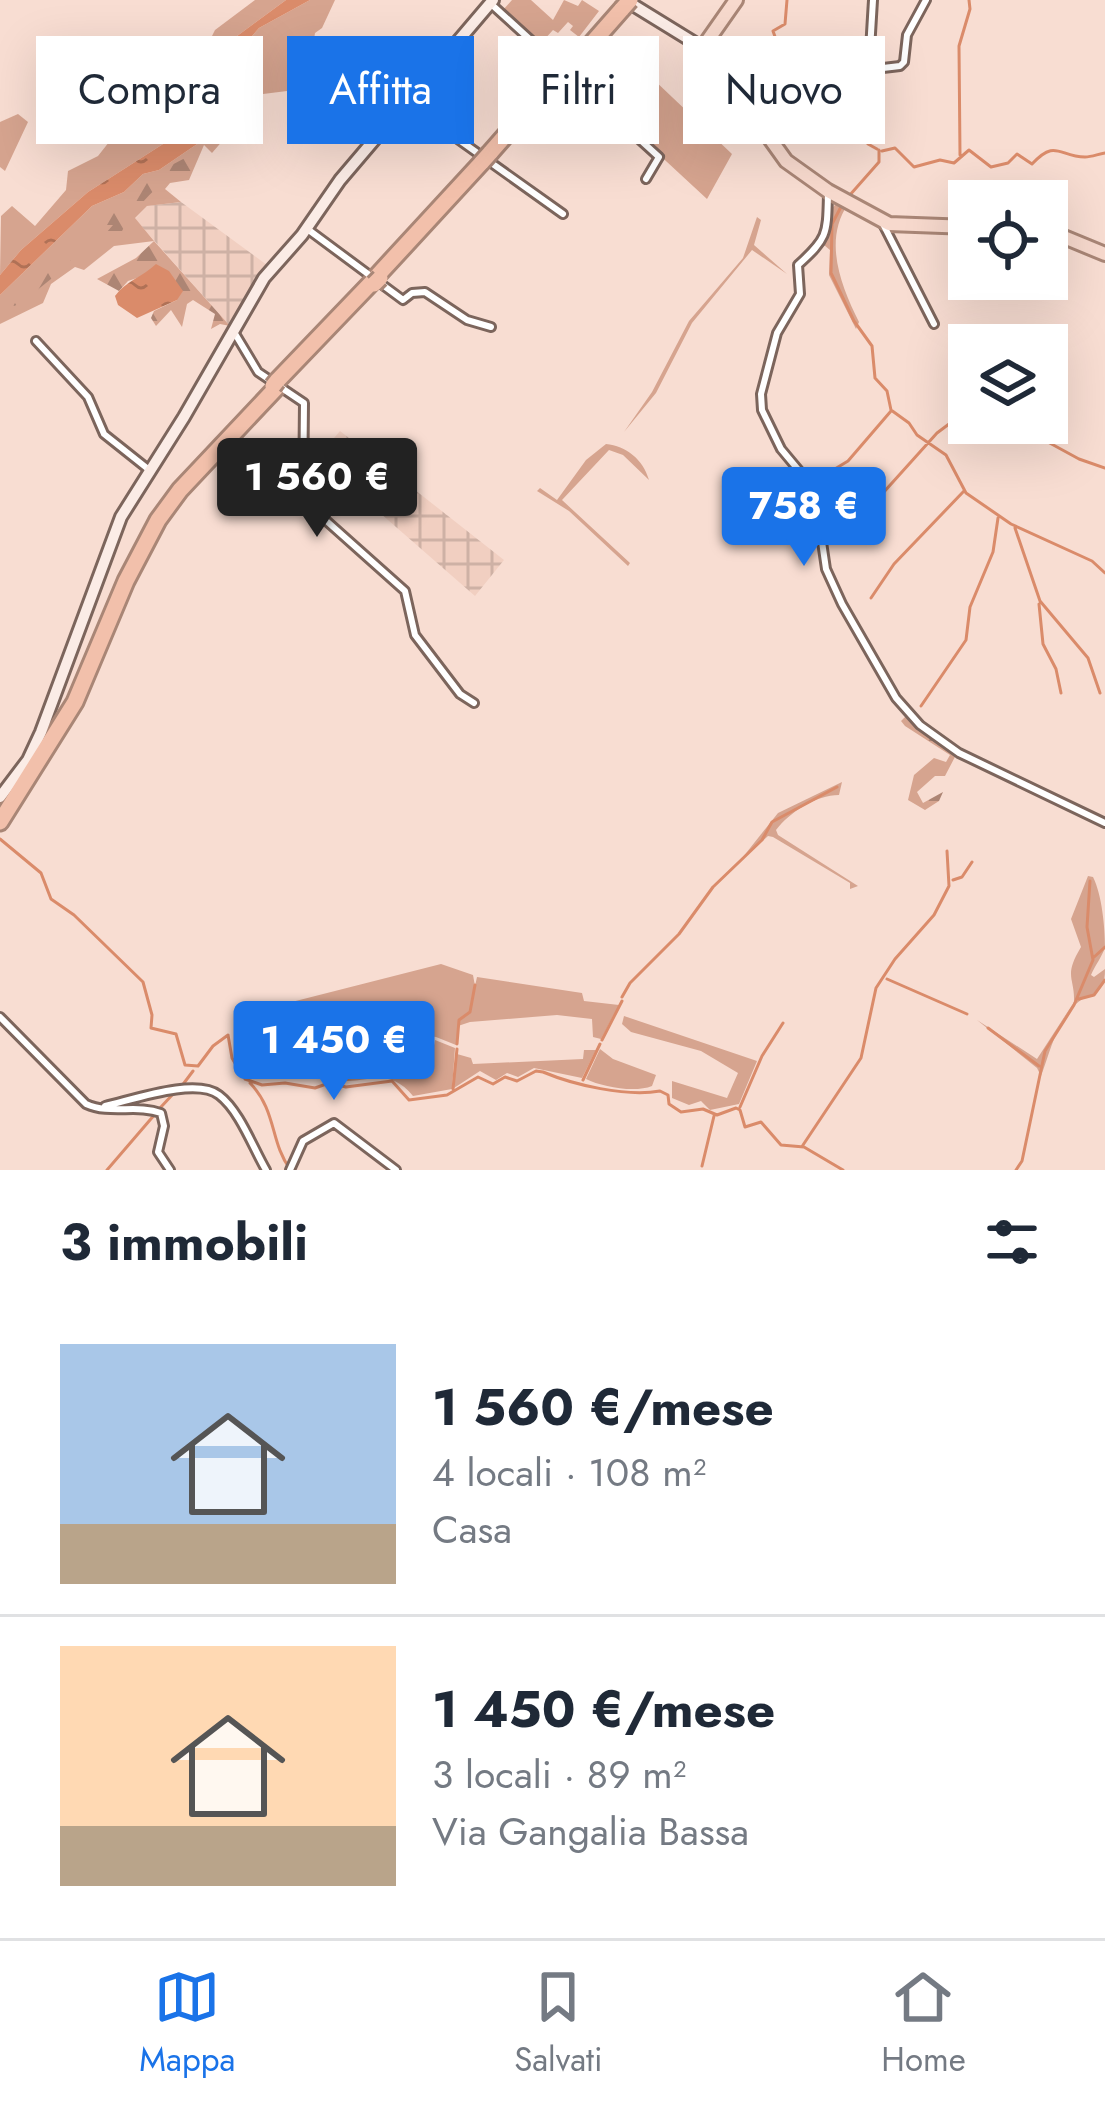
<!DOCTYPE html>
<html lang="it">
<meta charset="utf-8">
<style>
body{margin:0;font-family:Jost,sans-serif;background:#f6f6f7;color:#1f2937;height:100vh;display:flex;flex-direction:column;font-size:45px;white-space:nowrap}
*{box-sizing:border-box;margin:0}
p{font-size:39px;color:#747a83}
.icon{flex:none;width:66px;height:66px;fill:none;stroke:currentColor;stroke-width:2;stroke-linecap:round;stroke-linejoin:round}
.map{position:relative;height:1170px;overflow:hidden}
.sheet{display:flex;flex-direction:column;background:#fff;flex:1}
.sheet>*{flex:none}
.hud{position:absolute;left:36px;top:36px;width:1035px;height:108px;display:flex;gap:24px}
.buttons{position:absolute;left:948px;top:180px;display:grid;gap:24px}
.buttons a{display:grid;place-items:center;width:120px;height:120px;border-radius:0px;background:#fff;box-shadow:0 12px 48px #0002;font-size:60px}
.price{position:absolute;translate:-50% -102px;padding:0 27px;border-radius:12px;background:#1a73e8;color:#fff;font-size:39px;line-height:78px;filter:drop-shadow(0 3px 6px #0008)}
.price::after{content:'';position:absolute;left:50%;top:72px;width:36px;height:27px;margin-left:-18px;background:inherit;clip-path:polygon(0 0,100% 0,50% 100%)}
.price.current{background:#222;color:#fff}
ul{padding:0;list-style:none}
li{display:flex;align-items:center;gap:36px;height:300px;padding:0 60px}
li+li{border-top:3px solid #e0e1e3}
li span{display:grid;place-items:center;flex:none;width:336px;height:240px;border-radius:0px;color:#555}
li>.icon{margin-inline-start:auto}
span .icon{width:144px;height:144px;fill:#fffc;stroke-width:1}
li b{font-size:51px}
h2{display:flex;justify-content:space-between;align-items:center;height:144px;padding:0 60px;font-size:51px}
.pill{padding:0 42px;border-radius:0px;background:#fff;box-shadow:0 12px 48px #0002;font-size:42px;line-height:108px}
.pill.current{background:#1a73e8;color:#fff}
.tab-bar{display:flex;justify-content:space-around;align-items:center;height:168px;border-top:3px solid #e0e1e3;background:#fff;font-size:33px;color:#747a83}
.tab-bar a{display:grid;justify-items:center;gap:6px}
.tab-bar .current{color:#1a73e8}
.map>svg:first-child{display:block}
.industrial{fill:url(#industrial-grid)}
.grass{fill:#d6a48f}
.forest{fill:url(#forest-firs)}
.water{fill:url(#water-ripples)}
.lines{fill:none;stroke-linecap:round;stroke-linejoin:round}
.stream{stroke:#da8b6a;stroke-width:3}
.street-casing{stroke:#7c655c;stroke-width:12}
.secondary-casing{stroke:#7c655c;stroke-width:16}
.primary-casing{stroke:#a98676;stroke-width:18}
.highway-casing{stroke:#a98676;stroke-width:21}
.street{stroke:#fff;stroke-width:6}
.secondary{stroke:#fbece6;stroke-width:10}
.primary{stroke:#f7d9cd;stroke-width:12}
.highway{stroke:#f2c0ab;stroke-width:15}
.highway-bridge-casing{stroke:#a98676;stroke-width:21;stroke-linecap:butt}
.highway-bridge{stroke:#f2c0ab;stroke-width:15}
</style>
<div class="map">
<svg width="1105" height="1170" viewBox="0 0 1105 1170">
<defs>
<pattern id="industrial-grid" width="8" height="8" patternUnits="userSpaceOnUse" patternTransform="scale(3)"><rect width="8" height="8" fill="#f1cfc1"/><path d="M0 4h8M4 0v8" fill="none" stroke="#ceb1a5"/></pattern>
<pattern id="forest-firs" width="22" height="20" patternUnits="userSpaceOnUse" patternTransform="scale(3)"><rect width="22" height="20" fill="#d6a48f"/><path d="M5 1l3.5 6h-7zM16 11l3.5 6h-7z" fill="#ad8574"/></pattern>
<pattern id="water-ripples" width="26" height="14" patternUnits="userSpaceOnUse" patternTransform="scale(3)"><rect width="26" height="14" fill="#da8b6a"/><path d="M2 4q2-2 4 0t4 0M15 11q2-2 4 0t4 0" fill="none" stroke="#b07156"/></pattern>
</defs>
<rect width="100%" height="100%" fill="#f8ddd2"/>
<path class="industrial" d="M181 202 267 265 230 326 135 219 147 206Z
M340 431 504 560 475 596 317 458Z"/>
<path class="grass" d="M255 0H286L229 42 210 72 201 100 174 137 88 192 21 250 0 275 1 216 12 206 35 226 66 190 68 171 98 156 128 118 155 111 179 94 187 86 215 30Z
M310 0H335L322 28 315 33 308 78 287 91 263 94 212 153 204 145 189 180 170 183 165 189 181 202 147 206 135 218 154 241 114 246 84 270 75 267 51 284 43 303 0 324V295L92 206 124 192 143 174 159 170 206 138 246 43 259 28Z
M512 0H531L553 20 564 0 578 6 582 0 599 11 579 37 570 30 573 26 568 22 558 33 553 30 543 41 548 47 546 50 503 10Z
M652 78 732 154 707 199 613 112 635 94H640Z
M18 114 28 122 5 171 0 167V122Z
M840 199 848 204C823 241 841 286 859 322L856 329 829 275 830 250 824 245 829 212Z
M757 217 761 220 754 245 787 274 752 250 692 323 656 393 624 432 652 392 689 321 743 258Z
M606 444C626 446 643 459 649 480L623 455 609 450 562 500 630 563 628 566 569 511 537 491 540 488 557 500 586 460Z
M842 782 839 795C816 795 790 812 776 830L778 835 858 886 850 889V883L773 837 768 836 739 862 778 813Z
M1088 876 1093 877C1102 895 1105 927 1105 948 1102 956 1095 966 1091 975L1094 977 1105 969C1105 999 1090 990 1076 1004 1056 1022 1050 1053 1041 1076L1037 1068 977 1020 1037 1059 1074 1002C1075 977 1063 977 1081 947L1071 919Z
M441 964 473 975 475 986 477 977 582 993 584 1001 619 1005 601 1039 593 1037 592 1019 557 1015 470 1022 458 1026 456 1045 436 1037 300 1016V1012L284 1014 276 1006Z
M624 1016 757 1061 739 1104 710 1110 701 1101 689 1105 672 1098V1081L727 1098 738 1073 701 1051 631 1032 622 1024Z
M435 1040 455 1048 452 1089 413 1096C383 1059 354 1094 330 1075L333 1046 423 1059 425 1051H433Z
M600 1049 613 1059 656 1075 652 1086C635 1093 602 1087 586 1079Z
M584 1050H596L582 1078 534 1068 518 1077 507 1073 496 1080 480 1071 454 1088 457 1054 471 1058 473 1064 583 1059Z"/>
<path class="forest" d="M316 0 331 1 306 38 309 60 305 63 288 60 296 47 283 48 281 43 293 31 291 21 304 17Z
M187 157 192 171C182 180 174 176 165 182 151 190 125 221 120 236L100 240 113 225H95L90 220 134 192 145 179Z
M154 241 230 326 220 324 211 329 215 314 193 300 187 304 182 327 171 310 156 326 151 318 154 311 177 300 143 276 128 281 119 291 97 279 136 258Z
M70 255 71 263 21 303 14 306 4 297 44 259Z
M907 715 957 753 945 776H935L917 792 923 803 943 792 939 801 925 810 908 800 914 775 934 758 946 762 950 755 905 726 901 721Z"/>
<path class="water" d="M286 0H310L259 28 246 43 206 138 159 170 143 174 124 192 92 206 0 295V275L21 250 88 192 174 137 201 100 210 71 229 42Z
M156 264 169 271 183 291 177 300 137 318 118 305 115 296C126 281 142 277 156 264Z"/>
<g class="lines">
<path class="stream" d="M787 0 785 24 773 31 779 48 794 69 812 71 821 77 817 96 827 124 859 126 868 144 877 149
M882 151 895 148 914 167 940 160 954 163 969 150 991 167 1008 163 1017 154 1032 164C1056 138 1059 157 1085 157 1092 157 1098 154 1105 153
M960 155 959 46 970 9 969 0
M849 196 879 162V150
M843 203 832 224 831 273 854 321 872 346 875 378 887 391 891 410 909 423 917 435 946 455 966 493 1011 524 1092 561 1105 573
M1013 423 1079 459 1105 468
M820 478 848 461 891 411
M865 513 937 433 969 409
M1015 528 1040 601 1088 658 1100 693
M840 535 858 519
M871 598 894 564 964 491
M1039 604 1043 644 1056 669 1061 693
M921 706 966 640 970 607 993 552 998 518
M0 839 41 873 51 899 74 915 143 982 152 1015 151 1028 176 1034 185 1065 198 1066 213 1046 228 1035 232 1058 243 1077
M953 880 962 877 972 862
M1093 958 1105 947
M887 979 967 1014
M622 997 630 983 679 934 713 887 762 840 772 822 837 787
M1079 999 1094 995 1105 980
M988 1028 1039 1066
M602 1040 622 1001
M457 1044 459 1020 470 1012 475 985
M245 1079 262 1085 285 1083 315 1088 329 1083 346 1087 392 1081 409 1100 447 1095 478 1077 493 1084 505 1077 517 1081 536 1071 543 1072C574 1085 626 1097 660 1091L668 1095 669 1104 681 1112 703 1109 717 1115 736 1108 740 1110 745 1127 761 1122 781 1145 804 1147 843 1170
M583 1080 600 1044
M250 1083C277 1111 270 1142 290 1169
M181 1087 193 1071
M453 1089 457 1049
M740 1107 762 1056 783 1023
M160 1108 174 1093
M803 1145 861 1058 876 988 895 959 934 915 949 886 947 851
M702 1166 714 1116
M107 1170 156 1113
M1016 1170 1022 1161 1045 1051 1074 1005 1093 960 1087 927 1090 881"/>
<defs>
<path id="street" d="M490 3 659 157 646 179
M722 66 750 46 784 44 819 66 849 72 900 66 904 62 907 35 926 0
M858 71 870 50 873 0
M406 102 563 214
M828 194C827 234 828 238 798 265L800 294 777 333 761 394 762 410 781 449 801 473 821 535 826 569 842 604 896 698 920 725 959 753 1105 823
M883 224 934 324
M306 228 403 300 412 293 425 292 467 320 491 327
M234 332 258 372 304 403 303 500 405 591 415 635 460 694 474 703
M36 341 88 397 104 434 148 469
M0 1017 86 1104C110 1115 137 1104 161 1113L164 1126 158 1152 170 1170
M105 1106C132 1100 196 1077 219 1095 240 1111 253 1148 266 1170
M290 1170 303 1141 334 1123 396 1170"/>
<path id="secondary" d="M625 0 703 48
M0 797 28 760 41 732 121 517 184 417 264 278 302 235 340 180 493 0"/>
<path id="primary" d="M708 40 736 0
M708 52 786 161 828 191 889 224 969 227
M1047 230 1105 254"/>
<path id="highway" d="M571 67 622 9
M490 153 562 71
M377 276 482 162
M277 381 372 282
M0 822 75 702 126 581 158 520 180 490 276 388"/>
</defs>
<use href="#street" class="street-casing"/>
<use href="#secondary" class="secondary-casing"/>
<use href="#primary" class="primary-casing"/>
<use href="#highway" class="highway-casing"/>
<use href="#street" class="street"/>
<use href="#secondary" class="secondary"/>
<use href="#primary" class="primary"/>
<use href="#highway" class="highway"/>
<defs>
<path id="highway-bridge" d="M622 9 630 0
M564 74 571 67
M482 162 490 153
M374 284 380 278
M273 386 277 381"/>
</defs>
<use href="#highway-bridge" class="highway-bridge-casing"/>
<use href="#highway-bridge" class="highway-bridge"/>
</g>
</svg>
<div class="buttons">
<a><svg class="icon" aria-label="locate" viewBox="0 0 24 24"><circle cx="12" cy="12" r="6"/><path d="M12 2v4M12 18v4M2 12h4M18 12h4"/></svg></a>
<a><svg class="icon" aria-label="layers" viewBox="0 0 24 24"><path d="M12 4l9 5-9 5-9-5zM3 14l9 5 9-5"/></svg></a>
</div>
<b class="price current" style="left:317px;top:540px">1 560 €</b>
<b class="price" style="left:804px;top:569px">758 €</b>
<b class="price" style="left:334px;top:1103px">1 450 €</b>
<div class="hud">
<a class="pill">Compra</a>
<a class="pill current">Affitta</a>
<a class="pill">Filtri</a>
<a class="pill">Nuovo</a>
</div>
</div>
<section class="sheet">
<h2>3 immobili<svg class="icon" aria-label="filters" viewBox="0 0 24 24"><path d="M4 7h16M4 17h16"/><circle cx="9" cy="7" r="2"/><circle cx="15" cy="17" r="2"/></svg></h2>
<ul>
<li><span style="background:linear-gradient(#a9c7e8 75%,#b9a48a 0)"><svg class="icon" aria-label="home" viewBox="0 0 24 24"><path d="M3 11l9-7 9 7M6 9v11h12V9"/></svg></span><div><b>1 560 €/mese</b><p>4 locali · 108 m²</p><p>Casa</p></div></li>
<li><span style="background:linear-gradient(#ffd9b3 75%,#b9a48a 0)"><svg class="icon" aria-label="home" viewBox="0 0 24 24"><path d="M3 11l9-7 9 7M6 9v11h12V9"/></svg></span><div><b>1 450 €/mese</b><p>3 locali · 89 m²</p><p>Via Gangalia Bassa</p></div></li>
</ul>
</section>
<nav class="tab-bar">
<a class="current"><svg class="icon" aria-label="map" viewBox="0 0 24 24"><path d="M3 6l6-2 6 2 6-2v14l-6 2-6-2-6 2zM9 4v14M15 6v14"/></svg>Mappa</a>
<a><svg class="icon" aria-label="saved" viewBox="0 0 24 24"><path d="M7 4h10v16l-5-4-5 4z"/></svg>Salvati</a>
<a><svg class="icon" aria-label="home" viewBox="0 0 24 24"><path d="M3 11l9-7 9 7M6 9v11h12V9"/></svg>Home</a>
</nav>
